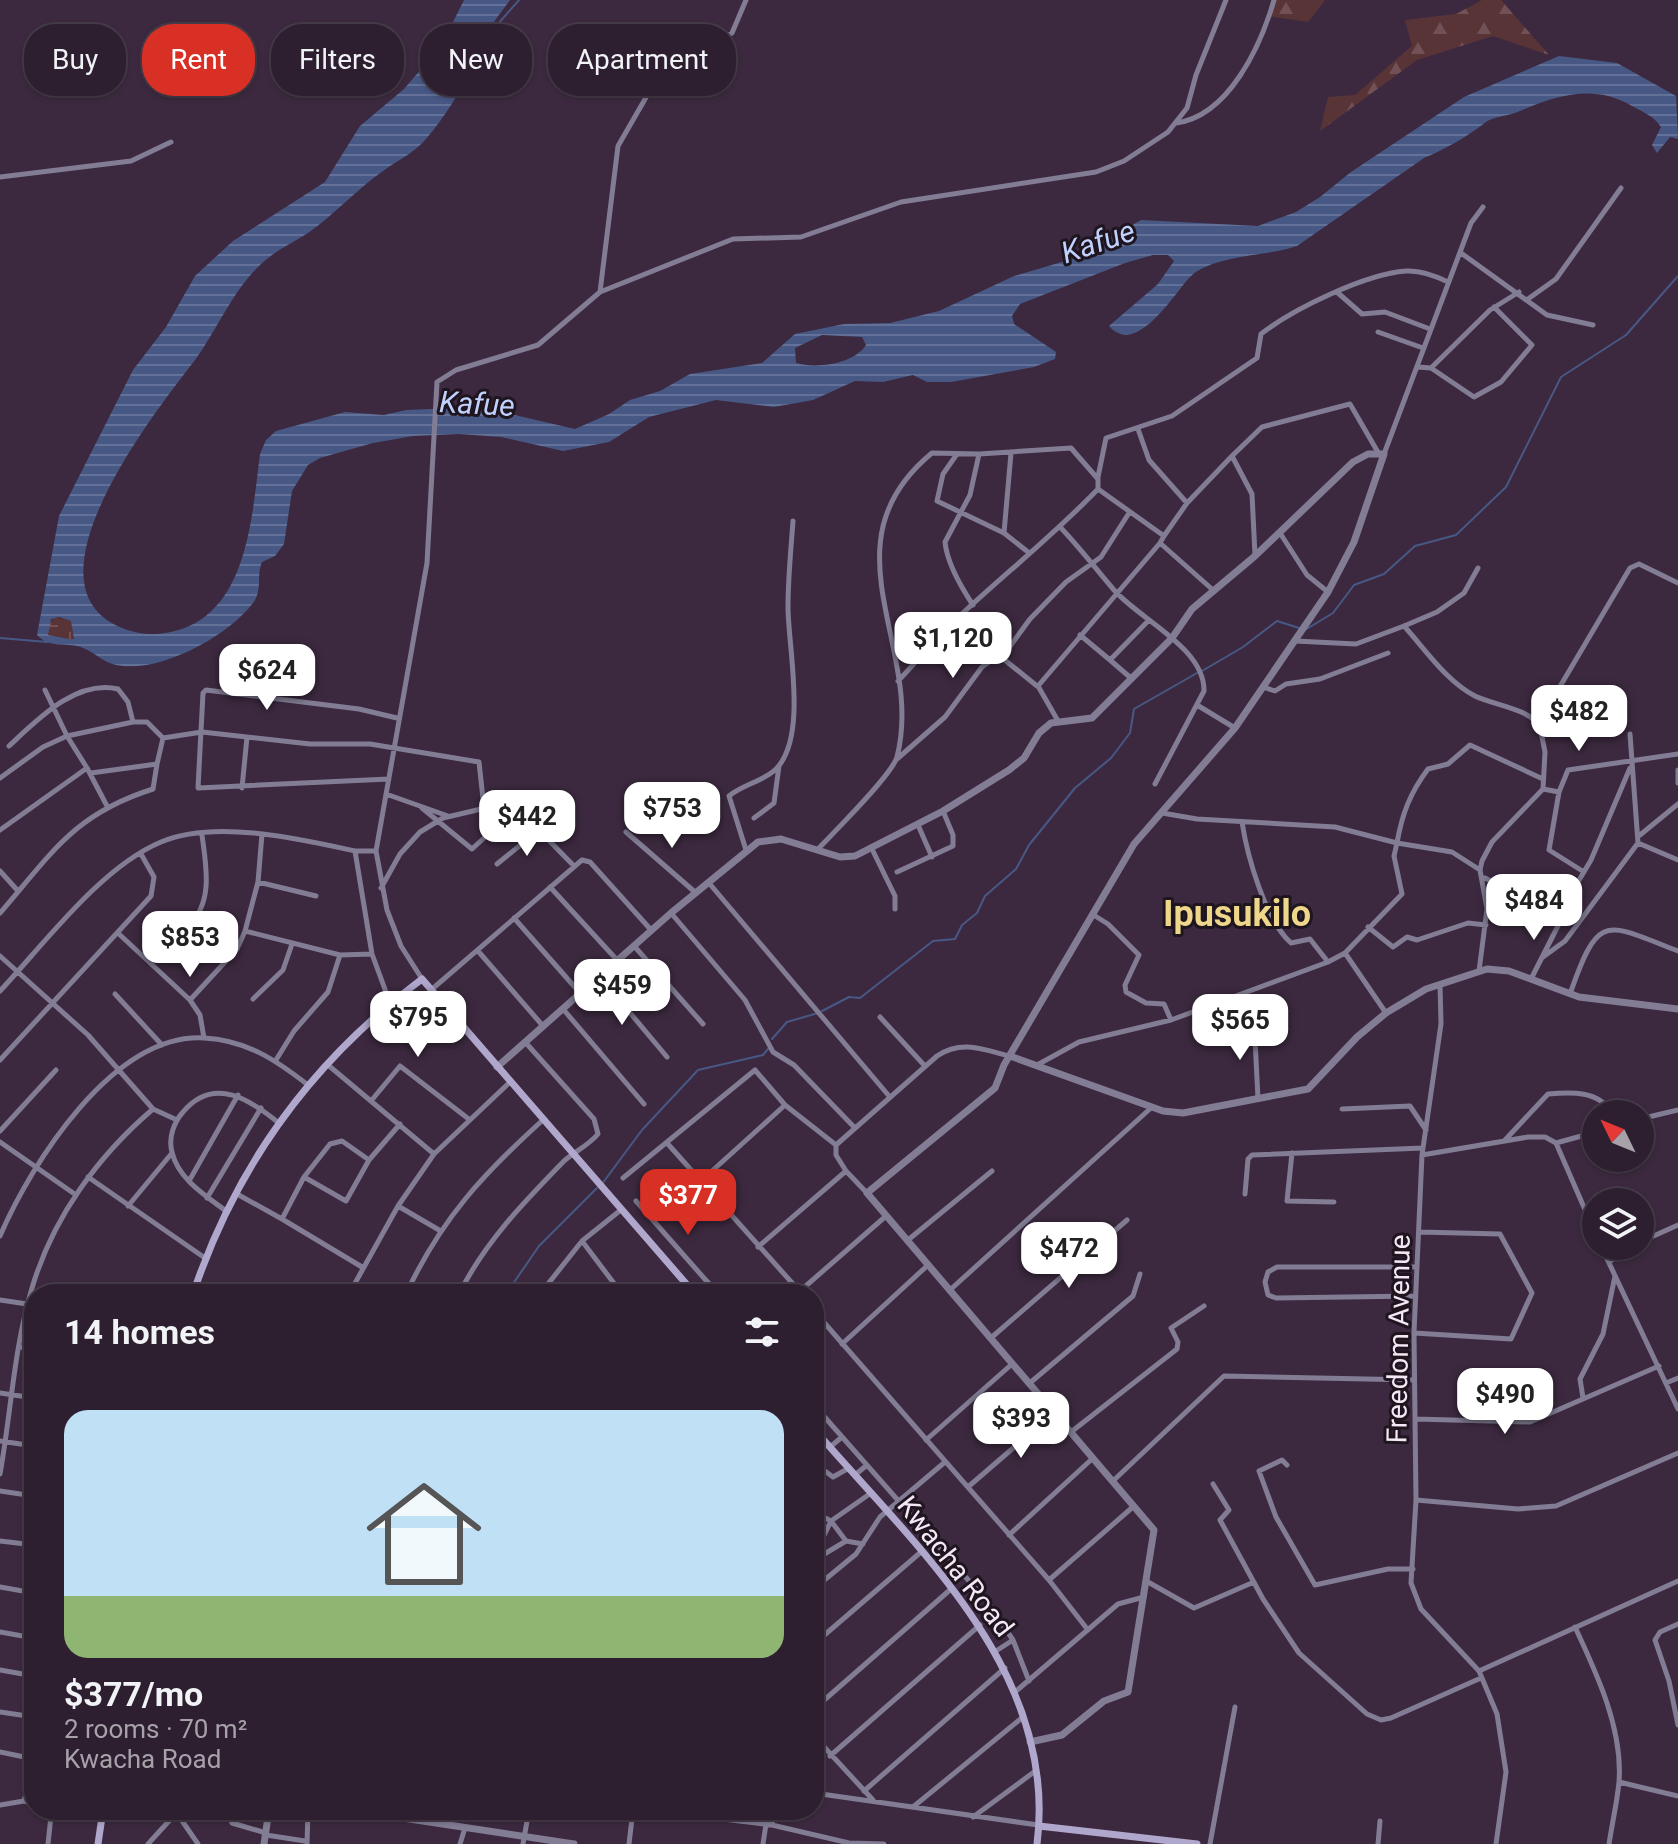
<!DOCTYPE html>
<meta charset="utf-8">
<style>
body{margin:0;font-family:Roboto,sans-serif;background:#352737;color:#f1f3f6;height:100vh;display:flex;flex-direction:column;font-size:30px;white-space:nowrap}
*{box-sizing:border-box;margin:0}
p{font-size:26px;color:#a7a2aa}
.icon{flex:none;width:44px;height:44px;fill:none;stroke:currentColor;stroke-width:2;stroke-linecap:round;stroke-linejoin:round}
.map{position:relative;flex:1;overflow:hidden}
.details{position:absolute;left:24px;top:1284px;width:800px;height:536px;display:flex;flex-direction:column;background:#2d1f2f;border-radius:32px;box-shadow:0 2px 6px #0004,0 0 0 2px #483d4b}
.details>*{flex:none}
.guide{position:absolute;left:24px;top:24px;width:800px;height:72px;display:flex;gap:16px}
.needle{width:52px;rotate:313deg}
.controls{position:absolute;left:1582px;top:1100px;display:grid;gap:16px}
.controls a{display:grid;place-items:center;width:72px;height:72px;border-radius:50%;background:#2d1f2f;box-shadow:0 2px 6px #0004,0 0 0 2px #483d4b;font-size:40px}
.price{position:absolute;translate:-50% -68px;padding:0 18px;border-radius:16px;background:#fff;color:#222;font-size:26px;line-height:52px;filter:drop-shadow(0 2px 4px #0008)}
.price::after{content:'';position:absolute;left:50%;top:48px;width:24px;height:18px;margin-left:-12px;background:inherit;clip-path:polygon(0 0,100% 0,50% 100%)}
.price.active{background:#d93025;color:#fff}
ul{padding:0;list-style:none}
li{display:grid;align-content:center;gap:16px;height:424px;padding:0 40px}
li span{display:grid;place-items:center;height:248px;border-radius:24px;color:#555}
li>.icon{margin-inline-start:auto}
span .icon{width:144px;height:144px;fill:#fffc;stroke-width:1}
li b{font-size:34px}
h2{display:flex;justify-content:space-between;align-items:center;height:96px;padding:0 40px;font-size:34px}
.chip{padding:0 28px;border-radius:32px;background:#2d1f2f;box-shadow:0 2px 6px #0004,0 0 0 2px #483d4b;font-size:28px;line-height:72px}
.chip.active{background:#d93025;color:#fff}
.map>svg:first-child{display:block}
.forest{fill:url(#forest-firs)}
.wetland{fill:url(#wetland-marsh)}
.water{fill:url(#water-rules);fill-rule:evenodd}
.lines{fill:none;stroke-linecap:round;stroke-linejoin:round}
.stream{stroke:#485885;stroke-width:2}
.minor{stroke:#827d94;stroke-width:5}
.tertiary{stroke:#827d94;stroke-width:7}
.secondary{stroke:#b0a8cc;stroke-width:7}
.labels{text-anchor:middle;stroke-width:6;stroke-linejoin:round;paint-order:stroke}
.street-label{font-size:28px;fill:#f4e7f6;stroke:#1e151f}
.water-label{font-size:30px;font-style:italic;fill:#c1d1fd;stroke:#1e151f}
.district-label{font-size:36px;font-weight:bold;fill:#eed78a;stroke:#1e151f}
</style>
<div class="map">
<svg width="1678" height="1844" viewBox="0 0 1678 1844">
<defs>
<pattern id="forest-firs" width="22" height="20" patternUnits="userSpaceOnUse" patternTransform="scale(2)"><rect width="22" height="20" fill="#593437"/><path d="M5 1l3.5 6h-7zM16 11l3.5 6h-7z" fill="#715155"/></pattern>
<pattern id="wetland-marsh" width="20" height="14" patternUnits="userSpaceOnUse" patternTransform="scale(2)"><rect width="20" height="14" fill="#593437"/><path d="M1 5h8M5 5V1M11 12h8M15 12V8" fill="none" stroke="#715155"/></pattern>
<pattern id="water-rules" width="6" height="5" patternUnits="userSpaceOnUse" patternTransform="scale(2)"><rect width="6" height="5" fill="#485885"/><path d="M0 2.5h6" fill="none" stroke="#637097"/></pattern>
</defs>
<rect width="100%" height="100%" fill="#3c293f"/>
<path class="forest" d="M1274 0H1325L1308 22 1269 16Z
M1482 0H1501L1549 55 1493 36 1417 60 1320 131 1328 97 1355 95 1412 46 1405 20 1456 14Z"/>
<path class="wetland" d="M54 617 71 621 74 640 48 636 47 628Z"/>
<path class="water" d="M464 0H510C503 10 495 19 489 30 483 40 481 53 476 63 461 89 446 116 426 139 414 153 398 160 383 171 356 190 335 214 308 233 291 244 274 251 259 266 232 292 217 330 195 360 158 408 46 550 96 610 109 626 135 635 156 634 247 628 251 523 260 454L266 440 276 431 345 412 384 415 406 410 457 408 502 412 575 429 609 414 630 400 660 391 690 374 762 363 795 334 844 324 890 323 939 311 1014 276 1072 259 1141 220 1258 226 1296 212 1320 197 1351 172 1464 97 1559 56 1617 63 1676 96 1678 139 1670 137 1657 153 1652 145 1661 127C1654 116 1643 112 1632 106 1592 83 1555 96 1515 113 1506 116 1493 117 1486 122 1468 136 1446 149 1424 158L1297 246C1269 256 1212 255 1190 277 1175 292 1137 358 1109 326L1158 284 1174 261 1168 255H1153L1125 263 1020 304 1012 316 1014 324 1056 352 1055 359 1034 367 951 382H927L913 375 883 382 855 381 813 400 774 407 716 400 649 417 609 442 563 451 501 437 459 434 413 436 373 443 320 458 308 465 292 491 284 544 275 556 262 562C256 576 263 590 253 603 227 637 159 674 116 665 102 662 96 653 83 648 68 641 51 650 37 635L59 516 133 370 166 327 195 276 233 241 325 182 360 126 404 89 441 46ZM822 335 862 337 866 345C854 364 817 369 796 363L795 348ZM59 617 71 621 74 640 48 635 51 619Z"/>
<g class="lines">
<path class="stream" d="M483 41 519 0
M1305 630 1333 613 1354 585 1384 574 1415 546 1456 535 1506 487 1561 377 1626 335 1678 276
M0 638 47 642
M1202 671 1243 647 1277 621 1299 628
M822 1011 849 997 860 998 933 941 955 939 962 925 977 913 985 896 1016 869 1029 845 1075 788 1111 758 1130 733 1134 709 1197 673
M772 1039 787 1022 818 1013
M602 1184 642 1130 698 1070 763 1055 768 1049
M506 1294 539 1246 597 1188"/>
<path class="minor" d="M1176 123C1229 116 1261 45 1274 0
M0 177 131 161 171 142
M1461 253 1547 315 1593 325
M600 292 733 239 801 237 901 202 1096 172 1124 161 1168 132 1187 108 1196 75 1226 0
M1338 293 1362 314 1385 312 1430 329
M1528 299 1556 279 1621 188
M1378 332 1423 348
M1418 367 1431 368 1474 397 1501 382 1532 345 1494 307
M1431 368 1490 310 1519 292
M1138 429 1149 460 1187 503
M957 454 943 474 937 501 1004 533 1028 552
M1384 454 1471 223 1483 207
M1098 477 1106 438 1172 416 1257 358 1261 334C1293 309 1365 274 1406 271 1421 270 1434 275 1448 282
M1061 528C1080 548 1096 569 1114 590 1139 619 1205 648 1204 691L1155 784
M1004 533 1011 453
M1280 533 1307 575 1328 592
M1164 536 1187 503 1232 456
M1255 555 1252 494 1232 456 1262 427 1350 404 1379 454
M973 605C961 587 947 563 945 542L970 495 979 454
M1404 626C1425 649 1447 682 1475 696 1493 705 1531 709 1540 727L1545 752 1543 789 1492 842 1482 861 1480 870 1487 909 1479 971
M1080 635 1110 660 1149 620
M1295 641 1356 644 1404 626 1437 612 1464 593 1478 568
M1001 657 1037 686
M1110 660 1132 679
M898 681C915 664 930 644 948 627 997 580 1051 538 1098 489
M1263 687 1275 691 1286 684 1320 679 1388 653
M45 690 67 736 133 722H147L163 738 157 764
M1197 705 1235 728
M1058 721 1038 686 1160 543
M1539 722 1630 568 1639 564 1678 583
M163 738 202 732 310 744H370L479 762 484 808
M9 746C37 720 76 679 118 689L128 702 133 722
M897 759 945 717 982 667 1008 649 1030 619 1066 582 1101 557 1129 513
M1678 770V783
M0 778 43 747 67 736 87 768
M389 779 198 788 203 693 206 690 359 709 397 718
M242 788 247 737
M1543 789 1559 792
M386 794 448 816
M422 808 472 849 496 827 502 807
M1162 813 1197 819 1335 827 1397 843C1402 814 1410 793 1428 769L1448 764 1470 745 1543 779
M754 818 774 803 779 766
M1242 822C1247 855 1265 920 1291 943L1310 939 1328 962
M918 825 932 857
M0 830 87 768 107 806
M626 832 696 893
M262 834 258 882 245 931 340 955
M1640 835 1678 804
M1638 843 1678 860
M871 847 895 896V909
M818 849C834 832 892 775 897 757 925 648 821 544 932 453L979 454 1071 448 1098 479V489L1164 536 1160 543 1213 590
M746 850 729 796C742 785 764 781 776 769 808 737 788 647 788 607 788 577 791 550 793 521
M355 851H376
M497 864 539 830
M0 871 18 891
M897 872 953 846V835L943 811
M1584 872 1549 850 1559 792 1568 770 1678 754
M1485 878 1562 918
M258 882 316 896
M709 883 889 1096
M550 887 617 960
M381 888 400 854 420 832 443 818 494 806 513 808 525 816 574 866
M0 913C52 853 74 814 153 789L157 764 91 773
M671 913 745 1000 773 1052 794 1065 855 1128
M1092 914 1108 924 1139 955 1125 985 1126 992 1146 1003 1164 1004 1171 1020
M514 918 580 993
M188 926C214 903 206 865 202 835
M1368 927 1393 947 1407 937 1417 940 1468 923 1486 925
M119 934 190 1000
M635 947 703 1024
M478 951 543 1026
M1345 953 1386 1013
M0 956 88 1035 153 1109 177 1120
M1543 957 1565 941 1638 843 1630 734
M600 977 667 1057
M422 979 401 946 387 910 376 851 427 563 437 382 456 370 538 345 600 292 618 146 652 87 699 48 732 33 746 0
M1531 979 1562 918 1569 897 1591 860 1630 768
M1440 985 1441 1024 1422 1155 1414 1333 1416 1500 1411 1583 1421 1609 1479 1671 1497 1714 1506 1772 1496 1844
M431 990 582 860 590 862 652 931
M0 991C45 943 101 867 161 842 215 819 300 839 355 851L372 954 390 1003
M115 994 162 1045
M1570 994C1599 911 1605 923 1678 951
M1241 995 1255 1039 1258 1099
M253 999 283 970 292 944
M563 1009 644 1104
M880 1017 924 1065
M204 1038 200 1015 190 1000 237 949 245 931
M0 1060 151 896 154 877 141 854
M276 1060 294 1031 328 992 340 955 372 954
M328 1065 434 1154
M1037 1065 1079 1042 1171 1020 1328 962 1345 953 1402 894 1394 856 1397 843 1452 852 1480 870
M371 1101 400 1066 470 1120
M785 1105 836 1145
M1342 1109 1410 1106 1426 1130
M1640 1119 1678 1110
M0 1131 56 1070
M1505 1140 1548 1094C1570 1092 1600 1090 1612 1114
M0 1142 76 1195
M667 1143 802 1294
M1556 1143 1596 1235
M1292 1153 1287 1201 1334 1202
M1422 1155 1528 1137H1545L1556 1143 1596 1132
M846 1171 836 1155V1145L937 1056C961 1040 982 1049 1009 1056
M88 1177 205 1258
M304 1177 346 1201 369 1160 400 1124
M623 1178 755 1070 785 1105 701 1181
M189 1181 238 1095
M237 1194 282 1219
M1245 1194 1248 1159 1252 1155 1423 1148
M207 1198 261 1108
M636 1201 718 1294
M128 1206 172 1153
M398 1206 439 1230
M226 1211C206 1196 178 1179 172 1152 168 1138 174 1122 183 1112 214 1075 251 1100 280 1124
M0 1236C31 1164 113 1033 204 1038 246 1040 276 1060 308 1085
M908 1240 992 1171
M582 1241 622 1294
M1640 1242 1678 1225
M1601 1246 1678 1409
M758 1247 846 1171 867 1193
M1609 1262 1634 1246
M362 1267 282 1219 304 1177 330 1144 342 1141 369 1160
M950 1290 1152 1107
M800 1291 886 1216
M349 1294 398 1206 434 1154 510 1082
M406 1294C441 1219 483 1174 544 1119
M459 1294C485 1242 524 1202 564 1161 575 1151 588 1146 598 1134L594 1119 526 1043
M540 1294 582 1241 622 1209
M604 1294 614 1285
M696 1294 708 1282
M1416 1296 1276 1298 1268 1295 1265 1282 1268 1272 1277 1267H1417
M0 1300 27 1304
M814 1311 1049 1580 1088 1630
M1414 1333 1511 1339 1532 1293 1500 1234 1419 1232
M992 1337 1127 1220
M842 1344 928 1265
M20 1347 34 1349
M1031 1382 1133 1296 1140 1274
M1666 1383 1678 1378
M0 1393 34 1398
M1583 1398 1580 1379 1603 1334 1615 1276
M814 1405 985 1599 1013 1640 1029 1681
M1415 1419 1530 1422 1659 1366
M1071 1432 1177 1349 1178 1342 1171 1328 1204 1306
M926 1440 1012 1364
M0 1441 34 1446
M830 1447 842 1437
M814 1463 833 1477 849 1468
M1287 1465 1282 1460 1259 1471 1276 1517 1315 1585 1388 1569H1413
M0 1474C11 1413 14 1347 32 1288 53 1217 98 1156 153 1109
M855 1475 867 1465
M1114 1480 1224 1376 1414 1380
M1213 1484 1229 1510 1220 1520 1263 1599 1299 1653 1367 1714 1381 1720 1391 1718 1481 1678
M968 1487 1055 1412
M0 1491 34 1496
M1416 1500 1518 1509 1556 1506 1678 1453
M814 1512 831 1521 846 1541 863 1544
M1009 1535 1093 1458
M0 1541 34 1545
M814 1556 831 1521 871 1493
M1049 1580 1134 1506
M822 1582 856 1554 880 1517 945 1462
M1148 1582 1194 1608 1254 1582
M0 1587 34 1593
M814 1595 822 1582 816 1559 846 1541
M814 1616 825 1633
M1678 1624 1660 1632 1655 1640 1669 1681 1678 1725
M1575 1627C1597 1674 1623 1729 1619 1782 1617 1803 1612 1824 1609 1844
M0 1632 34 1638
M814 1644 921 1552
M996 1651 1013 1640
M0 1670 34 1676
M1479 1671 1678 1581
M1015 1692 1118 1604 1144 1597
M814 1709 951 1589
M0 1712 34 1717
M814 1736 873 1800
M0 1752 34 1759
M830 1756 980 1625
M1619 1782 1678 1796
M864 1791 1005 1668
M814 1793 1038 1825
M24 1801 34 1761
M0 1805 24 1801 34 1805
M913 1807 1023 1717
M44 1810 51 1816 48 1844
M228 1810 232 1823 266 1833
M649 1810 772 1825 849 1843 884 1844
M178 1815 198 1844
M973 1817 1034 1772
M409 1819 410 1810
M772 1825 774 1810
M266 1835 305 1841
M148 1844 179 1810
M307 1844 308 1810
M460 1844 465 1828
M523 1844 529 1810
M629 1844 633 1810
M763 1844 766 1824
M1210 1844 1235 1707
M1378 1844 1380 1821"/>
<path class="tertiary" d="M1010 1056 1163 1111 1183 1113 1308 1089 1357 1037 1386 1013 1426 989 1487 969 1509 971 1579 997 1678 1009
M497 1067 671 913 758 842 781 839 840 857 855 856 943 811 1009 770 1024 758 1039 733 1051 723 1092 718 1172 638 1192 609 1255 556 1353 462 1368 454H1384L1354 542 1328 592 1235 728 1134 844 1004 1065 995 1088 867 1193 1154 1530 1128 1692 1104 1701 1062 1735 1030 1742
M350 1810 574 1844
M264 1844 269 1810"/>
<path class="secondary" d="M193 1294C236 1165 313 1060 422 979L695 1294
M814 1429C915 1546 1059 1672 1037 1844
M1039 1826 1197 1844
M98 1844 103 1810"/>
</g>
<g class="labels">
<g class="street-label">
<text transform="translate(1398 1339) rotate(-89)" y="10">Freedom Avenue</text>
<text transform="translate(956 1566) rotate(52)" y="10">Kwacha Road</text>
</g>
<g class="water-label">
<text transform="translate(1098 242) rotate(-19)" y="10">Kafue</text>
<text transform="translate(477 404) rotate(3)" y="10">Kafue</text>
</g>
<g class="district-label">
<text x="1237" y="926">Ipusukilo</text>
</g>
</g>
</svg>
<div class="controls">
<a><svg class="needle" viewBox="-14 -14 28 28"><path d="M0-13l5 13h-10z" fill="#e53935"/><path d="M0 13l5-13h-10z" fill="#a7a2aa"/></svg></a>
<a><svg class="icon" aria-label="layers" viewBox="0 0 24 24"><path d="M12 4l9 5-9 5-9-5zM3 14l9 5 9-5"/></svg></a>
</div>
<b class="price" style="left:953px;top:680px">$1,120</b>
<b class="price" style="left:267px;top:712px">$624</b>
<b class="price" style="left:1579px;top:753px">$482</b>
<b class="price" style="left:672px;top:850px">$753</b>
<b class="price" style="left:527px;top:858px">$442</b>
<b class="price" style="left:1534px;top:942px">$484</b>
<b class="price" style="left:190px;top:979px">$853</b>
<b class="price" style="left:622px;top:1027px">$459</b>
<b class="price" style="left:418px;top:1059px">$795</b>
<b class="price" style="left:1240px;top:1062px">$565</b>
<b class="price active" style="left:688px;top:1237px">$377</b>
<b class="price" style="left:1069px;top:1290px">$472</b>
<b class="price" style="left:1505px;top:1436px">$490</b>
<b class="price" style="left:1021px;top:1460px">$393</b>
<div class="guide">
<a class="chip">Buy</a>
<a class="chip active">Rent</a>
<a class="chip">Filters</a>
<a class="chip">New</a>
<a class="chip">Apartment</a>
</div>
<section class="details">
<h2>14 homes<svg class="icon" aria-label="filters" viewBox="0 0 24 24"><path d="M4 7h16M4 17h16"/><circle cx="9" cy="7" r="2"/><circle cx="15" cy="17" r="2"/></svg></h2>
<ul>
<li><span style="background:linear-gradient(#bfe0f5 75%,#8fb573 0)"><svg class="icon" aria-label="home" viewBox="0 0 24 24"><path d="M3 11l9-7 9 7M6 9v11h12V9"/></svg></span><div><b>$377/mo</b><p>2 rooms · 70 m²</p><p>Kwacha Road</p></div></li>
</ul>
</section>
</div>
